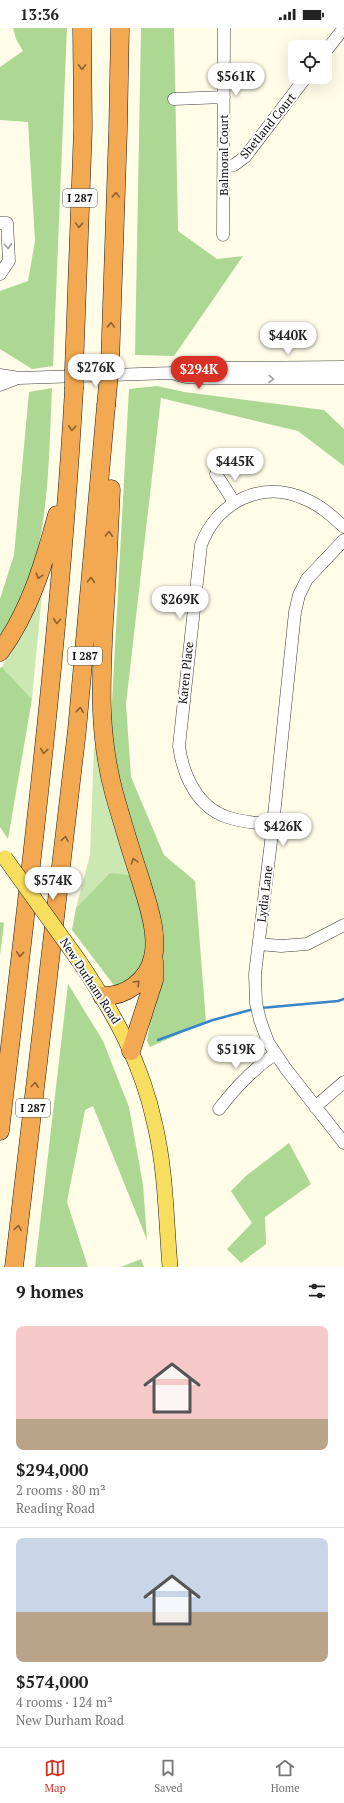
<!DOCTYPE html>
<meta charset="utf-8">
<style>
body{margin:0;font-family:"PT Serif",serif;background:#f2f2f2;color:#222;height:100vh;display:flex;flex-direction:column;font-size:15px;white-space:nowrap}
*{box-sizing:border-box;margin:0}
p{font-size:13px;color:#767676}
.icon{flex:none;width:22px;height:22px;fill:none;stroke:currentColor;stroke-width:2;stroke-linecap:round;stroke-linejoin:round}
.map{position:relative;height:1239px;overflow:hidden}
.sheet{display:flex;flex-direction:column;background:#fff;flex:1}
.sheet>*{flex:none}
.buttons{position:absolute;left:288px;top:12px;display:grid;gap:8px}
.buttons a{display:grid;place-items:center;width:44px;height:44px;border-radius:8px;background:#fff;box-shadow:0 4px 16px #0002;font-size:20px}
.price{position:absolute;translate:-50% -34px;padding:0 9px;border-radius:14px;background:#fff;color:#222;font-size:13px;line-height:26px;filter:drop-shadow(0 1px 2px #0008)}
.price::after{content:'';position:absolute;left:50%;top:24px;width:12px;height:9px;margin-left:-6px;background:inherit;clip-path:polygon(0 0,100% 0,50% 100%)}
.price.on{background:#d93025;color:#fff}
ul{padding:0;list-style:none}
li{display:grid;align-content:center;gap:8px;height:212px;padding:0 16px}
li+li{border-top:1px solid #e0e0e0}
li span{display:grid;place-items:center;height:124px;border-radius:8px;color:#555}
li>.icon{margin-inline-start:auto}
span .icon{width:72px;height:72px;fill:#fffc;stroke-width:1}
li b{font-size:17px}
h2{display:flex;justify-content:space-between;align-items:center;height:48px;padding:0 16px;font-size:17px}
.status{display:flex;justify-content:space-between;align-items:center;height:28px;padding:0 20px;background:#fff;direction:ltr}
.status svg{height:11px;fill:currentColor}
.menu{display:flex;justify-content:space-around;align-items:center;height:56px;border-top:1px solid #e0e0e0;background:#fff;font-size:11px;color:#767676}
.menu a{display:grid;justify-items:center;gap:2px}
.menu .on{color:#d93025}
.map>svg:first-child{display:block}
.green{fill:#cbe8b3}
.forest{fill:#add893}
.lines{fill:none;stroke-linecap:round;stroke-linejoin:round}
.stream{stroke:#3685cc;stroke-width:2.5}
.minor-casing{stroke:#3e3e3e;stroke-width:13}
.major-casing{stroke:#1c1c1c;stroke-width:16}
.highway-casing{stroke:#1c1c1c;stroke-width:19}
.minor{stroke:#fff;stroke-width:12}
.major{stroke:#f8de5f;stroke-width:15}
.highway{stroke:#f3a852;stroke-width:18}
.major-bridge-casing{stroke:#1c1c1c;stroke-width:16;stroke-linecap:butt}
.highway-bridge-casing{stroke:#1c1c1c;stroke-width:19;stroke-linecap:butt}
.major-bridge{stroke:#f8de5f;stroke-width:15}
.highway-bridge{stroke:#f3a852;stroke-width:18}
.oneway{stroke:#8b6132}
.oneway2{stroke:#9d9d9d}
.labels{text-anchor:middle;stroke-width:4;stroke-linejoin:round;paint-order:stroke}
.shield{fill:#fff;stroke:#545454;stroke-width:1}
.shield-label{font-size:11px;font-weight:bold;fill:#0b0b0b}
.street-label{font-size:12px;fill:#0b0b0b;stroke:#fff}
</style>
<div class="status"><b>13:36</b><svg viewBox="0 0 49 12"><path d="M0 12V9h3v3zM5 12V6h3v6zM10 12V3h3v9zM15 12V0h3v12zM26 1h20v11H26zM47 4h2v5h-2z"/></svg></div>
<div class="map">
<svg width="344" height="1239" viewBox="0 0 344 1239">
<rect width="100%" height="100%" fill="#fffce8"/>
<path class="green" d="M42 566 32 671 2 639Z
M94 720H99L136 852 110 845 76 880 90 827Z"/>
<path class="forest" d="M13 0H67L53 338 32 341 0 321V263L28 253 35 213 28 94 0 92V39L23 23 16 11Z
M141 0H174L178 203 217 231 243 228 174 328 135 327Z
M157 358 184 364 324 382 344 401V438L298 403 161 370 126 676 131 749 164 827 195 853 206 994 150 1019 147 1013 164 905 119 762 113 724 111 692 129 361Z
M52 360C48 441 51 540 0 609V571L14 527 29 364Z
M2 639 32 671 8 811 0 799V640Z
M110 845 128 847 136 852 148 897 147 931 131 951 116 960 72 902 76 880Z
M0 894 4 895 0 927Z
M68 956 103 1013 129 1079 143 1157 147 1212 93 1078 85 1082 67 1174 88 1239H35Z
M289 1115 311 1156 265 1189 266 1216 241 1235 227 1221 252 1195 231 1163 247 1147Z
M141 1231 144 1239H121Z"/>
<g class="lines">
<path class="stream" d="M261 980 338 973 344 971
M158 1012 213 992 254 981"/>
<defs>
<path id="minor" d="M325 24 340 5
M174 71 224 69
M224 139 234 137 245 129 306 49
M0 195H7L9 233 0 246
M223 207 224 0
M171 345 187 337 232 340 344 339
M0 347 19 350 171 345 186 349 203 350H344
M0 357 18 350
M216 446 234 474
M344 512 307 551 299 567 295 584 273 797 255 946 256 975 260 992 268 1014 286 1041 344 1115
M273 797C258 795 241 794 227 789 197 779 183 747 179 718L201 517C217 474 262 451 305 471 320 477 332 488 344 499
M259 916 281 918 307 916 344 897
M315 1079 344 1054
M219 1081C235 1060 253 1041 275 1026"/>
<path id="major" d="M79 933C114 985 142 1035 155 1097 166 1144 166 1191 170 1239"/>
<path id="highway" d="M110 336 118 102 120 0
M74 341 83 100 82 0
M0 624C30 583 44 535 57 487
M102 968C125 969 148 953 153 929 159 905 146 870 139 847 130 820 122 793 114 765 98 705 101 655 104 594 107 550 109 505 111 461
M131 1023 154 952V933
M0 1103C29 856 60 609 74 361
M14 1239 77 702 106 378"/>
</defs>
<use href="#minor" class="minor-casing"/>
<use href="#major" class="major-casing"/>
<use href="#highway" class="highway-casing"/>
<use href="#minor" class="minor"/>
<use href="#major" class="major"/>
<use href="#highway" class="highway"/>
<defs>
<path id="major-bridge" d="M5 830 79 933"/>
<path id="highway-bridge" d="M74 361V341
M106 378 110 336"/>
</defs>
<use href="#major-bridge" class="major-bridge-casing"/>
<use href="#highway-bridge" class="highway-bridge-casing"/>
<use href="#major-bridge" class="major-bridge"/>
<use href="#highway-bridge" class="highway-bridge"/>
</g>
<defs><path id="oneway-chevron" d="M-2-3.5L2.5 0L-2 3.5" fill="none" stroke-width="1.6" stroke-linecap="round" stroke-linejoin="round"/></defs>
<g class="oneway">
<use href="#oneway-chevron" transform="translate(82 39) rotate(90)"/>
<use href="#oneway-chevron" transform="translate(116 167) rotate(-88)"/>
<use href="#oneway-chevron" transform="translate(79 197) rotate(92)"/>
<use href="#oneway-chevron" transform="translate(111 297) rotate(-88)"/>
<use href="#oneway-chevron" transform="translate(72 400) rotate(93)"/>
<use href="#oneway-chevron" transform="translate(109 506) rotate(-87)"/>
<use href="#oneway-chevron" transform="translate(39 548) rotate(108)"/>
<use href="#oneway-chevron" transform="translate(91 552) rotate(-85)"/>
<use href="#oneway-chevron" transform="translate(57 593) rotate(95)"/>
<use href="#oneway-chevron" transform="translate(80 682) rotate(-84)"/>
<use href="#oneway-chevron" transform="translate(44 723) rotate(96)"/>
<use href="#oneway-chevron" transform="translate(65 811) rotate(-83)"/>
<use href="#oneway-chevron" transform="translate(134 833) rotate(-107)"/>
<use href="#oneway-chevron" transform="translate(20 926) rotate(96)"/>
<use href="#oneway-chevron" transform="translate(137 955) rotate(-46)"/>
<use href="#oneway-chevron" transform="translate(35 1057) rotate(-83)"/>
<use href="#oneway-chevron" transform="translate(18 1200) rotate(-83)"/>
</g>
<g class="oneway2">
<use href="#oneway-chevron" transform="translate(8 218) rotate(87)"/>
<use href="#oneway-chevron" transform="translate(271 351) rotate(1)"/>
</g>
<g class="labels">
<g class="shield">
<rect x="63" y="161" width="34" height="18" rx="3"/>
<rect x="68" y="619" width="34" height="18" rx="3"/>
<rect x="16" y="1071" width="34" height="18" rx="3"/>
</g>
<g class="shield-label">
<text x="80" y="174">I 287</text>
<text x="85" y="632">I 287</text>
<text x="33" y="1084">I 287</text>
</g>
<g class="street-label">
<text transform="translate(268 98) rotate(-51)" y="4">Shetland Court</text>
<text transform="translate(224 127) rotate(-90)" y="4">Balmoral Court</text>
<text transform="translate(186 645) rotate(-84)" y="4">Karen Place</text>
<text transform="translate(265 866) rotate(-83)" y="4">Lydia Lane</text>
<text transform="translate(90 953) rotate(57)" y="4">New Durham Road</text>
</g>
</g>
</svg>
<div class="buttons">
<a><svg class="icon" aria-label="locate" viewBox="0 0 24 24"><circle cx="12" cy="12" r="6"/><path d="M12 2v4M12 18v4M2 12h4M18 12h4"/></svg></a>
</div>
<b class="price" style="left:236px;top:69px">$561K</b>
<b class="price" style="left:288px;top:328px">$440K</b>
<b class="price" style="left:96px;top:360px">$276K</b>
<b class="price on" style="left:199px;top:362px">$294K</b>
<b class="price" style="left:235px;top:454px">$445K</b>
<b class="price" style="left:180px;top:592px">$269K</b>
<b class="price" style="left:283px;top:819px">$426K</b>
<b class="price" style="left:53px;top:873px">$574K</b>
<b class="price" style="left:236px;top:1042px">$519K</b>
</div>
<section class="sheet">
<h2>9 homes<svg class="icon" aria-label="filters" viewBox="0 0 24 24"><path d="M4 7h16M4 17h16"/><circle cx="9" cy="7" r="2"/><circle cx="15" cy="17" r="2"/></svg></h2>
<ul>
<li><span style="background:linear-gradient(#f6c9c9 75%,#b9a48a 0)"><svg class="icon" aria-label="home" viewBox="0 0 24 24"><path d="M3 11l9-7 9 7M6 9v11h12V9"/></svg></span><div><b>$294,000</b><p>2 rooms · 80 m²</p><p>Reading Road</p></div></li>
<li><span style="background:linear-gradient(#c9d6e8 60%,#b9a48a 0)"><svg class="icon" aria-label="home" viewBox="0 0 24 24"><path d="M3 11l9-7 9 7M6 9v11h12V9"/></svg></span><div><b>$574,000</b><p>4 rooms · 124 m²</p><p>New Durham Road</p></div></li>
</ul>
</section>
<nav class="menu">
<a class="on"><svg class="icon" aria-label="map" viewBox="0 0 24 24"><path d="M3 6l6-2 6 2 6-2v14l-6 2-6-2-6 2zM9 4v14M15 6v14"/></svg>Map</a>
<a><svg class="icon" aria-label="saved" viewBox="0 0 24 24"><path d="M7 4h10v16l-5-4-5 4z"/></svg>Saved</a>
<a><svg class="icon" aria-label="home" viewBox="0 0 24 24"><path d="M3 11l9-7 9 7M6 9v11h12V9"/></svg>Home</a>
</nav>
